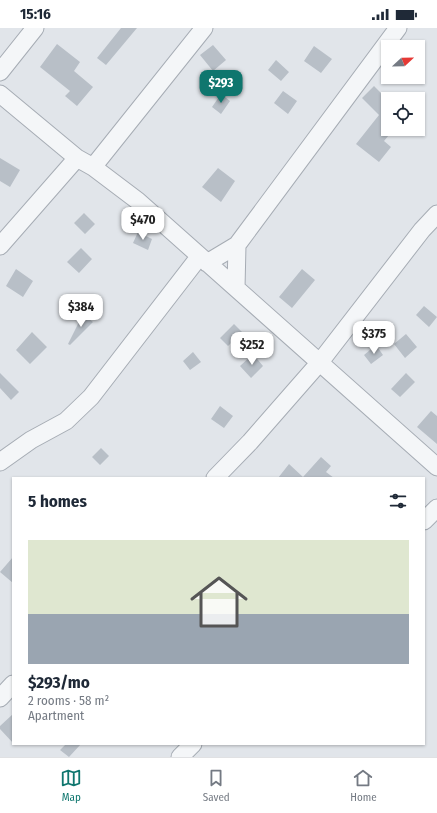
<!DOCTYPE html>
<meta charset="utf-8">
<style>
body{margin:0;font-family:"Fira Sans Condensed",sans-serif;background:#f6f6f7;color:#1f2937;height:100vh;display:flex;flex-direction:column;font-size:15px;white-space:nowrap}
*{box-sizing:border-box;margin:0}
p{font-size:13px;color:#747a83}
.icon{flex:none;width:22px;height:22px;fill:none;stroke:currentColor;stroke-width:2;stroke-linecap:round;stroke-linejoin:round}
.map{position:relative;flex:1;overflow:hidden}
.details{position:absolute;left:12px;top:449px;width:413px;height:268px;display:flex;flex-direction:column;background:#fff;border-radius:0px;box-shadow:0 1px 3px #0004}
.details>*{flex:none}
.needle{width:26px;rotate:68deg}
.buttons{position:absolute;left:381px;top:12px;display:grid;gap:8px}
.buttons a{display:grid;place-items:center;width:44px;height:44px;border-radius:0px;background:#fff;box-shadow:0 1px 3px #0004;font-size:20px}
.price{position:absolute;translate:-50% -34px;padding:0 9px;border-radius:8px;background:#fff;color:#222;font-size:13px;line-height:26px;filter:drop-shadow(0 1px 2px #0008)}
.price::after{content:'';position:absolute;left:50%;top:24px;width:12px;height:9px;margin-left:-6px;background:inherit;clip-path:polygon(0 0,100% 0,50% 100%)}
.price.selected{background:#0f766e;color:#fff}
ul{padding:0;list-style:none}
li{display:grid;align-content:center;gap:8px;height:212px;padding:0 16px}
li span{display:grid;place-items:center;height:124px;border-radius:0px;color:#555}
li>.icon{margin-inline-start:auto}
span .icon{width:72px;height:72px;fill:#fffc;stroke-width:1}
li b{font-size:17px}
h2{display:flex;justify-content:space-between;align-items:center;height:48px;padding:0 16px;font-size:17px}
.status{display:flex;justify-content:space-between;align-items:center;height:28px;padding:0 20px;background:#fff;direction:ltr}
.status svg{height:11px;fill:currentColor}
.tabs{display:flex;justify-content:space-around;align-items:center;height:56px;border-top:1px solid #e0e1e3;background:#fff;font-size:11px;color:#747a83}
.tabs a{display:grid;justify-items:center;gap:2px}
.tabs .selected{color:#0f766e}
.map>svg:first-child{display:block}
.building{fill:#b8bfc7}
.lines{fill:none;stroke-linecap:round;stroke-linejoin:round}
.minor-casing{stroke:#a6acb4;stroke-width:19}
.minor{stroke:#f4f6f8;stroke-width:17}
</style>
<div class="status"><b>15:16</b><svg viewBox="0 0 49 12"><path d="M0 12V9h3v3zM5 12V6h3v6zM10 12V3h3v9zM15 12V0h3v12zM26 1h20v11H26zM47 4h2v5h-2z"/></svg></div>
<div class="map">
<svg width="437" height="729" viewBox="0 0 437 729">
<rect width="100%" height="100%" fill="#e1e5ea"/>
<path class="building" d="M121 0H137L106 37 97 30Z
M57 16 80 34 74 43 93 59 77 78 65 68 70 63 40 39Z
M213 17 226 32 213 43 200 27Z
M314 18 332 31 321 45 304 33Z
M276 32 289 44 281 53 268 42Z
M374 58 388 72V101H394L384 113 391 119 379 134 356 116 379 87 362 70Z
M283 63 297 73 288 86 274 75Z
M221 66 230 73 221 86 212 79Z
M0 130 20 142 10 159 0 153Z
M218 140 235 153 221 174 202 159Z
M84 185 95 196 85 206 74 195Z
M138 204 152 211 148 222 133 215Z
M81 220 92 231 79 245 67 234Z
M16 241 33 253 23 269 6 258Z
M302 241 315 252 292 280 279 269Z
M424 278 437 289 429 299 416 287Z
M83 286 93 294 70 317 68 316Z
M234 296 242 304 228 318 220 310Z
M32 304 47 319 30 336 16 322Z
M406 306 417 319 405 330 394 316Z
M376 317 383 327 371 336 364 327Z
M193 324 201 334 190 342 183 333Z
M253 326 263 338 251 350 240 338Z
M0 345 19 364 11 372 0 360Z
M406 345 415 354 400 369 391 361Z
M220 378 233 388 224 400 211 391Z
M431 383 437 388V416L417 399Z
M101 420 109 428 100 437 92 429Z
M321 429 331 438 326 444 334 450H278L289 436 303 449Z
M13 529V555L0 544Z
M13 686V715L0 701V698Z
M66 716H81L69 729 60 722Z"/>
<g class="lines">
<defs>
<path id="minor" d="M0 44 35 0
M0 66 77 130 93 139 138 173 437 439
M93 139 204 0
M0 218 77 130
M207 235 237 217 398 0
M236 260 237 217
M0 434 31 412 66 393 91 369 199 229
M215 450 250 414 320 334 422 202 437 186
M424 493 437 480
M0 670 13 656
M180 729 193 716"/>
</defs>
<use href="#minor" class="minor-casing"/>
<use href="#minor" class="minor"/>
</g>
</svg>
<div class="buttons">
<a><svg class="needle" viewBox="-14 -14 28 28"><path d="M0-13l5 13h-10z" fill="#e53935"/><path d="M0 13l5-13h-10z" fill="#747a83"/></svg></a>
<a><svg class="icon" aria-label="locate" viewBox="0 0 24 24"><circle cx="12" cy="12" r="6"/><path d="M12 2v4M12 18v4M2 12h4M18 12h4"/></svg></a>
</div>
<b class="price selected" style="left:221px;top:76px">$293</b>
<b class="price" style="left:143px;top:213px">$470</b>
<b class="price" style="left:81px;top:300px">$384</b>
<b class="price" style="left:374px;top:327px">$375</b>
<b class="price" style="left:252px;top:338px">$252</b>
<section class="details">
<h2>5 homes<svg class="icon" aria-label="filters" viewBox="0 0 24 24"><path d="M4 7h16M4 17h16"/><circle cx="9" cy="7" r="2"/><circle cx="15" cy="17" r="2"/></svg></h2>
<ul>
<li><span style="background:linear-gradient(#dfe7d0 60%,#9aa5b1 0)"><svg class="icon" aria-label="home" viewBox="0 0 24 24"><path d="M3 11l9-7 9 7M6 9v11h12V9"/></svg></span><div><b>$293/mo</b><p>2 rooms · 58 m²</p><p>Apartment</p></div></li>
</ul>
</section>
</div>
<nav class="tabs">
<a class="selected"><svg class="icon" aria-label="map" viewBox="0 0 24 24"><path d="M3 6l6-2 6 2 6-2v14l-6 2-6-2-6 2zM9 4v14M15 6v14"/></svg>Map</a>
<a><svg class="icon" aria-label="saved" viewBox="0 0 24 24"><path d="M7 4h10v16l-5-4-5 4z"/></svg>Saved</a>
<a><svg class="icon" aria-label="home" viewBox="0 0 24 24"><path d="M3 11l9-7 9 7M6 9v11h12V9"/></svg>Home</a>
</nav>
